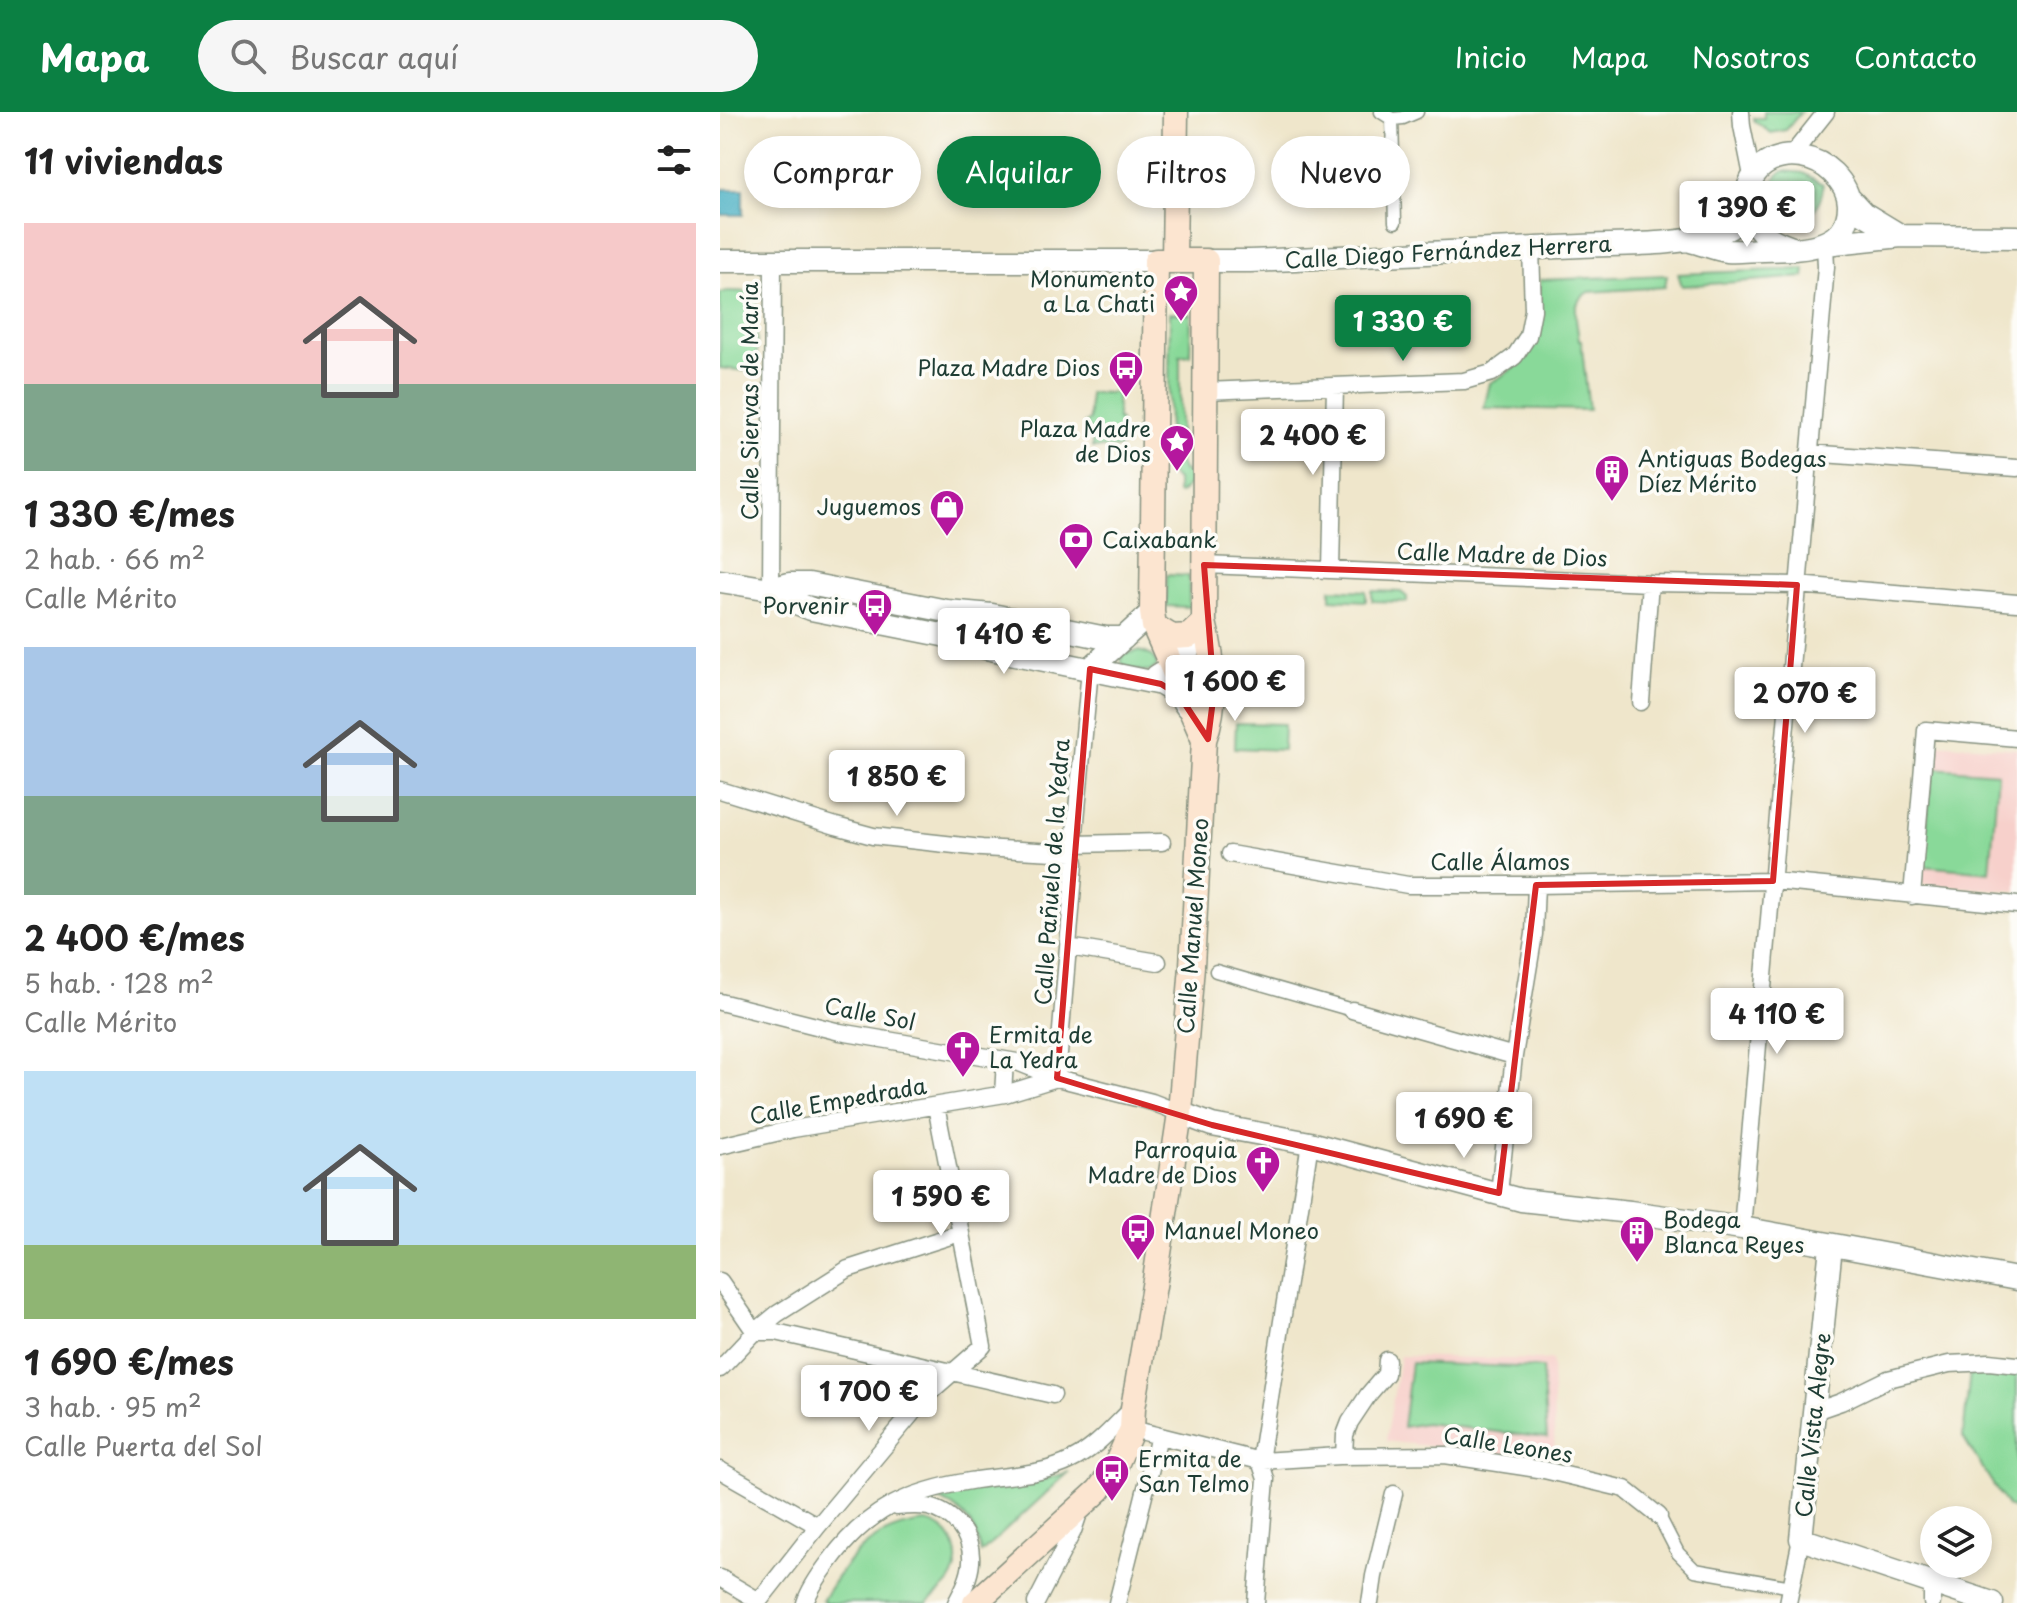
<!DOCTYPE html>
<html lang="es">
<meta charset="utf-8">
<style>
body{margin:0;font-family:"Playpen Sans",sans-serif;background:#f6f6f6;color:#222;height:100vh;display:flex;flex-direction:column;font-size:30px;white-space:nowrap}
*{box-sizing:border-box;margin:0}
p{font-size:26px;color:#767676}
.icon{flex:none;width:44px;height:44px;fill:none;stroke:currentColor;stroke-width:2;stroke-linecap:round;stroke-linejoin:round}
.map{position:relative;flex:1;overflow:hidden}
.side{display:flex;flex-direction:column;background:#fff;width:720px}
.side>*{flex:none}
.top-card{position:absolute;left:24px;top:24px;width:760px;height:72px;display:flex;gap:16px}
.buttons{position:absolute;left:1200px;top:1394px;display:grid;gap:16px}
.buttons a{display:grid;place-items:center;width:72px;height:72px;border-radius:50%;background:#fff;box-shadow:0 4px 12px #0003;font-size:40px}
.price{position:absolute;translate:-50% -68px;padding:0 18px;border-radius:8px;background:#fff;color:#222;font-size:26px;line-height:52px;filter:drop-shadow(0 2px 4px #0008)}
.price::after{content:'';position:absolute;left:50%;top:48px;width:24px;height:18px;margin-left:-12px;background:inherit;clip-path:polygon(0 0,100% 0,50% 100%)}
.price.on{background:#0b8043;color:#fff}
ul{padding:0;list-style:none}
li{display:grid;align-content:center;gap:16px;height:424px;padding:0 24px}
li span{display:grid;place-items:center;height:248px;border-radius:0px;color:#555}
li>.icon{margin-inline-start:auto}
span .icon{width:144px;height:144px;fill:#fffc;stroke-width:1}
li b{font-size:34px}
h2{display:flex;justify-content:space-between;align-items:center;height:96px;padding:0 24px;font-size:34px}
.pill{padding:0 28px;border-radius:36px;background:#fff;box-shadow:0 4px 12px #0003;font-size:28px;line-height:72px}
.pill.on{background:#0b8043;color:#fff}
header{display:flex;align-items:center;gap:48px;box-sizing:border-box;height:112px;padding:0 40px;background:#0b8043;color:#fff}
header strong{font-size:38px}
nav{display:flex;gap:44px;margin-inline-start:auto;font-size:28px}
.search{width:560px;height:72px;background:#f6f6f6;display:flex;align-items:center;gap:20px;box-sizing:border-box;padding:0 28px;border-radius:44px;color:#767676;font-size:30px}
main{display:flex;flex:1;min-height:0}
.map>svg:first-child{display:block}
.built{fill:#f7d0cb}
.green{fill:#89d999;stroke:#548b66;stroke-width:2}
.water{fill:#44aec2;stroke:#32767b;stroke-width:2}
.lines{fill:none;stroke-linecap:round;stroke-linejoin:round}
.pedestrian-casing{stroke:#879280;stroke-width:15}
.minor-casing{stroke:#879280;stroke-width:19}
.tertiary-casing{stroke:#879280;stroke-width:25}
.secondary-casing{stroke:#879280;stroke-width:27}
.pedestrian{stroke:#fff;stroke-width:12}
.minor{stroke:#fff;stroke-width:16}
.tertiary{stroke:#fff;stroke-width:22}
.secondary{stroke:#fce5d0;stroke-width:24}
.marked{fill:none;stroke:#d62828;stroke-width:6;stroke-linejoin:round}
.labels{text-anchor:middle;stroke-width:7;stroke-linejoin:round;paint-order:stroke}
.street-label{font-size:22px;fill:#1f3d34;stroke:#fdfcf7}
.poi-label{font-size:22px;fill:#1f3d34;stroke:#fdfcf7;text-anchor:end}
</style>
<header>
<strong>Mapa</strong>
<div class="search"><svg class="icon" aria-label="search" viewBox="0 0 24 24"><circle cx="10" cy="10" r="6"/><path d="M15 15l6 6"/></svg>Buscar aquí</div>
<nav><a>Inicio</a><a>Mapa</a><a>Nosotros</a><a>Contacto</a></nav>
</header>
<main>
<section class="side">
<h2>11 viviendas<svg class="icon" aria-label="filters" viewBox="0 0 24 24"><path d="M4 7h16M4 17h16"/><circle cx="9" cy="7" r="2"/><circle cx="15" cy="17" r="2"/></svg></h2>
<ul>
<li><span style="background:linear-gradient(#f6c9c9 65%,#7fa58c 0)"><svg class="icon" aria-label="home" viewBox="0 0 24 24"><path d="M3 11l9-7 9 7M6 9v11h12V9"/></svg></span><div><b>1 330 €/mes</b><p>2 hab. · 66 m²</p><p>Calle Mérito</p></div></li>
<li><span style="background:linear-gradient(#a9c7e8 60%,#7fa58c 0)"><svg class="icon" aria-label="home" viewBox="0 0 24 24"><path d="M3 11l9-7 9 7M6 9v11h12V9"/></svg></span><div><b>2 400 €/mes</b><p>5 hab. · 128 m²</p><p>Calle Mérito</p></div></li>
<li><span style="background:linear-gradient(#bfe0f5 70%,#8fb573 0)"><svg class="icon" aria-label="home" viewBox="0 0 24 24"><path d="M3 11l9-7 9 7M6 9v11h12V9"/></svg></span><div><b>1 690 €/mes</b><p>3 hab. · 95 m²</p><p>Calle Puerta del Sol</p></div></li>
</ul>
</section>
<div class="map">
<svg width="1297" height="1491" viewBox="0 0 1297 1491">
<rect width="100%" height="100%" fill="#fdfcf7"/>
<filter id="ink" filterUnits="userSpaceOnUse"><feTurbulence type="fractalNoise" baseFrequency=".0125" numOctaves="2"/><feDisplacementMap in="SourceGraphic" scale="16" xChannelSelector="R" yChannelSelector="G"/><feConvolveMatrix kernelMatrix="1 2 1 2 8 2 1 2 1" color-interpolation-filters="sRGB"/></filter>
<filter id="wash" filterUnits="userSpaceOnUse"><feTurbulence type="fractalNoise" baseFrequency=".006" numOctaves="4" result="noise"/><feDisplacementMap in="SourceGraphic" scale="32" xChannelSelector="R" yChannelSelector="G"/><feGaussianBlur stdDeviation="1.8" result="paint"/><feColorMatrix in="noise" values="0 0 0 0 0 0 0 0 0 0 0 0 0 0 0 0 0 1.4 0 .05"/><feComposite in="paint" operator="in"/></filter>
<g filter="url(#wash)">
<rect width="100%" height="100%" fill="#efe6cb"/>
<path class="built" d="M1214 631 1297 637V779L1201 772Z
M680 1244 832 1248 835 1349 666 1329Z"/>
<path class="green" d="M1044 0H1081L1066 18 1051 21 1034 9V6H1044Z
M1064 59 1083 61 1103 72C1101 118 1051 119 1052 81 1052 70 1055 64 1064 59Z
M1085 157 1084 165 962 174 958 162Z
M947 163 945 175 869 180C849 189 857 210 859 228H861L869 298 764 296 770 271C820 244 820 221 820 168Z
M8 179 37 180V260L0 256V181Z
M450 201 471 202 470 243 460 244V351L463 358 470 361V372L459 382 457 381V368L448 360Z
M369 281H397V307L400 308V336H372V320L364 312 369 308Z
M447 463 469 464V495L446 494Z
M611 477 646 479V489L611 487Z
M652 479 681 480 687 485V490L652 489Z
M418 539C427 541 436 544 437 554L429 560C418 558 395 558 403 542Z
M523 560 569 561V573L523 572Z
M516 611 564 612 563 638 515 636Z
M1212 656 1278 661 1270 760 1203 754Z
M691 1251 822 1256 827 1326 705 1311 683 1315Z
M1250 1260 1297 1262V1398L1287 1394 1243 1325Z
M349 1360 261 1441C257 1413 240 1394 214 1386L215 1384 326 1367Z
M206 1410C233 1416 246 1445 230 1469 224 1478 214 1484 207 1491H104V1489H102C128 1445 152 1415 206 1410Z"/>
<path class="water" d="M1 77H23V103H1Z"/>
</g>
<g filter="url(#ink)">
<g class="lines">
<defs>
<path id="pedestrian" d="M661 0 672 7 675 110
M672 7 683 6 697 0
M496 859 632 898
M939 1404 958 1441 975 1458 1072 1475"/>
<path id="minor" d="M1021 0 1022 14 1032 64
M1071 44 1106 0
M485 279 744 269 772 261 795 244 808 224 813 198 811 137
M1089 341 1297 356
M484 453 930 471 1077 473 1297 491
M611 458 615 274
M51 477 53 149
M921 590 930 471
M0 678 116 714 153 724 262 736 353 741
M354 732 442 730
M510 742 688 773H816L1053 769 1297 793
M1192 784 1206 618 1297 626
M349 835 438 850
M0 890 120 920 297 950 337 966 432 990 460 1001
M632 898 794 944
M337 966 355 751 353 741 370 557
M283 982 285 949
M0 1034 73 1017 285 982 337 966
M779 1081 794 944 814 822 816 773
M1022 1116 1106 155 1105 132
M0 1169 35 1220
M35 1220H56L333 1283
M0 1257 35 1220 57 1202 128 1157 240 1121
M1095 1299 1121 1290 1168 1267 1229 1252 1269 1250 1297 1253
M412 1317 540 1349 619 1344 725 1343 824 1358 905 1377 939 1404
M624 1344 625 1323 630 1310 648 1283 666 1262 667 1248
M0 1358 98 1414
M176 1395C186 1394 198 1393 208 1395 233 1400 253 1424 251 1450 250 1465 243 1478 236 1491
M0 1466 39 1489 98 1414 209 1281 263 1234 216 994
M85 1491C90 1476 100 1462 110 1449 147 1398 189 1379 250 1369 284 1363 321 1364 352 1348 376 1336 394 1314 413 1296
M316 1491 353 1419 360 1398
M397 1491 439 1324
M536 1491 546 1367 540 1349 590 1031
M650 1491 654 1464 674 1382
M1068 1491 1081 1427
M1212 1491V1472"/>
<path id="tertiary" d="M1129 86 1143 101 1181 124
M971 129C983 132 995 137 1007 139 1019 140 1032 138 1044 138 1077 137 1129 140 1129 93 1129 80 1122 70 1113 61 1104 52 1093 47 1081 45 1034 38 1009 87 1042 120 1051 129 1064 133 1075 137
M1105 132 1181 124 1297 125
M0 149H436
M486 149H530C640 144 750 140 861 134 902 132 962 134 1000 120 1016 115 1022 105 1027 90
M0 469 51 477 69 488 91 497 222 523 266 536 441 572 459 583 467 595
M51 477 69 472H89L227 499 272 503 386 526H404
M370 557 432 500
M437 564C461 550 473 535 484 510
M460 1001 492 1013 590 1031 801 1088 910 1100 1022 1116 1297 1167
M1111 1134 1081 1427 1272 1491"/>
<path id="secondary" d="M454 149 456 0
M434 514 452 525 469 524 484 510
M255 1491 379 1378 394 1357 412 1317 413 1296 435 1168 460 1001 472 854 484 628C498 589 494 550 484 510L486 149H436L432 500 434 514 484 628"/>
</defs>
<use href="#pedestrian" class="pedestrian-casing"/>
<use href="#minor" class="minor-casing"/>
<use href="#tertiary" class="tertiary-casing"/>
<use href="#secondary" class="secondary-casing"/>
<use href="#pedestrian" class="pedestrian"/>
<use href="#minor" class="minor"/>
<use href="#tertiary" class="tertiary"/>
<use href="#secondary" class="secondary"/>
</g>
</g>
<path class="marked" d="M484 453 1077 473 1053 769 816 773 779 1081 492 1013 337 966 370 557 441 572 459 583 488 627 494 580Z"/>
<defs>
<symbol id="sight-pin" viewBox="-11 -11 22 30"><path d="M0 17L-7.5 6A9.5 9.5 0 1 1 7.5 6Z" fill="#b5179e" stroke="#fdfcf7"/><path d="M0-6L1.8-2.2L6-1.7L2.9 1.2L3.7 5.4L0 3.3L-3.7 5.4L-2.9 1.2L-6-1.7L-1.8-2.2Z" fill="#fff"/></symbol>
<symbol id="bus-pin" viewBox="-11 -11 22 30"><path d="M0 17L-7.5 6A9.5 9.5 0 1 1 7.5 6Z" fill="#b5179e" stroke="#fdfcf7"/><path d="M-5-6H5V4H4V6H2V4H-2V6H-4V4H-5ZM-3.5-4V0h7V-4ZM-3.5 1.2v1.5H-2V1.2ZM2 1.2v1.5H3.5V1.2Z" fill="#fff"/></symbol>
<symbol id="building-pin" viewBox="-11 -11 22 30"><path d="M0 17L-7.5 6A9.5 9.5 0 1 1 7.5 6Z" fill="#b5179e" stroke="#fdfcf7"/><path d="M-4-6H4V6H1V3H-1V6H-4ZM-2.5-4.3h1.7v1.8h-1.7ZM.8-4.3h1.7v1.8H.8ZM-2.5-1h1.7V.8h-1.7ZM.8-1h1.7V.8H.8Z" fill="#fff"/></symbol>
<symbol id="shop-pin" viewBox="-11 -11 22 30"><path d="M0 17L-7.5 6A9.5 9.5 0 1 1 7.5 6Z" fill="#b5179e" stroke="#fdfcf7"/><path d="M-5-2.5h2.3a2.7 3.5 0 0 1 5.4 0H5L5.5 6h-11ZM-1.5-2.5h3a1.5 2.3 0 0 0-3 0Z" fill="#fff"/></symbol>
<symbol id="bank-pin" viewBox="-11 -11 22 30"><path d="M0 17L-7.5 6A9.5 9.5 0 1 1 7.5 6Z" fill="#b5179e" stroke="#fdfcf7"/><path d="M-6-4H6V4H-6ZM0-2.3a2.3 2.3 0 1 0 0 4.6a2.3 2.3 0 1 0 0-4.6Z" fill="#fff"/></symbol>
<symbol id="church-pin" viewBox="-11 -11 22 30"><path d="M0 17L-7.5 6A9.5 9.5 0 1 1 7.5 6Z" fill="#b5179e" stroke="#fdfcf7"/><path d="M-1.2-6h2.4v3.5h3.3v2.4h-3.3V6h-2.4V-.1h-3.3v-2.4h3.3Z" fill="#fff"/></symbol>
</defs>
<g fill-rule="evenodd">
<use href="#sight-pin" x="441" y="160" width="40" height="54"/>
<use href="#bus-pin" x="386" y="236" width="40" height="54"/>
<use href="#sight-pin" x="437" y="310" width="40" height="54"/>
<use href="#building-pin" x="872" y="340" width="40" height="54"/>
<use href="#shop-pin" x="207" y="375" width="40" height="54"/>
<use href="#bank-pin" x="336" y="408" width="40" height="54"/>
<use href="#bus-pin" x="135" y="474" width="40" height="54"/>
<use href="#church-pin" x="223" y="916" width="40" height="54"/>
<use href="#church-pin" x="523" y="1031" width="40" height="54"/>
<use href="#bus-pin" x="398" y="1099" width="40" height="54"/>
<use href="#building-pin" x="897" y="1101" width="40" height="54"/>
<use href="#bus-pin" x="372" y="1340" width="40" height="54"/>
</g>
<g class="labels">
<g class="street-label">
<text transform="translate(728 140) rotate(-3)" y="8">Calle Diego Fernández Herrera</text>
<text transform="translate(30 289) rotate(-90)" y="8">Calle Siervas de María</text>
<text transform="translate(782 443) rotate(2)" y="8">Calle Madre de Dios</text>
<text x="780" y="758">Calle Álamos</text>
<text transform="translate(332 760) rotate(-86)" y="8">Calle Pañuelo de la Yedra</text>
<text transform="translate(473 814) rotate(-86)" y="8">Calle Manuel Moneo</text>
<text transform="translate(150 902) rotate(11)" y="8">Calle Sol</text>
<text transform="translate(118 989) rotate(-10)" y="8">Calle Empedrada</text>
<text transform="translate(1093 1313) rotate(-84)" y="8">Calle Vista Alegre</text>
<text transform="translate(788 1333) rotate(9)" y="8">Calle Leones</text>
</g>
<g class="poi-label">
<text x="435" y="175">Monumento<tspan x="435" dy="25">a La Chati</tspan></text>
<text x="380" y="264">Plaza Madre Dios</text>
<text x="431" y="325">Plaza Madre<tspan x="431" dy="25">de Dios</tspan></text>
<text x="918" y="355" text-anchor="start">Antiguas Bodegas<tspan x="918" dy="25">Díez Mérito</tspan></text>
<text x="201" y="403">Juguemos</text>
<text x="382" y="436" text-anchor="start">Caixabank</text>
<text x="129" y="502">Porvenir</text>
<text x="269" y="931" text-anchor="start">Ermita de<tspan x="269" dy="25">La Yedra</tspan></text>
<text x="517" y="1046">Parroquia<tspan x="517" dy="25">Madre de Dios</tspan></text>
<text x="943" y="1116" text-anchor="start">Bodega<tspan x="943" dy="25">Blanca Reyes</tspan></text>
<text x="444" y="1127" text-anchor="start">Manuel Moneo</text>
<text x="418" y="1355" text-anchor="start">Ermita de<tspan x="418" dy="25">San Telmo</tspan></text>
</g>
</g>
</svg>
<div class="buttons">
<a><svg class="icon" aria-label="layers" viewBox="0 0 24 24"><path d="M12 4l9 5-9 5-9-5zM3 14l9 5 9-5"/></svg></a>
</div>
<b class="price" style="left:1027px;top:137px">1 390 €</b>
<b class="price on" style="left:683px;top:251px">1 330 €</b>
<b class="price" style="left:593px;top:365px">2 400 €</b>
<b class="price" style="left:284px;top:564px">1 410 €</b>
<b class="price" style="left:515px;top:611px">1 600 €</b>
<b class="price" style="left:1085px;top:623px">2 070 €</b>
<b class="price" style="left:177px;top:706px">1 850 €</b>
<b class="price" style="left:1057px;top:944px">4 110 €</b>
<b class="price" style="left:744px;top:1048px">1 690 €</b>
<b class="price" style="left:221px;top:1126px">1 590 €</b>
<b class="price" style="left:149px;top:1321px">1 700 €</b>
<div class="top-card">
<a class="pill">Comprar</a>
<a class="pill on">Alquilar</a>
<a class="pill">Filtros</a>
<a class="pill">Nuevo</a>
</div>
</div>
</main>
